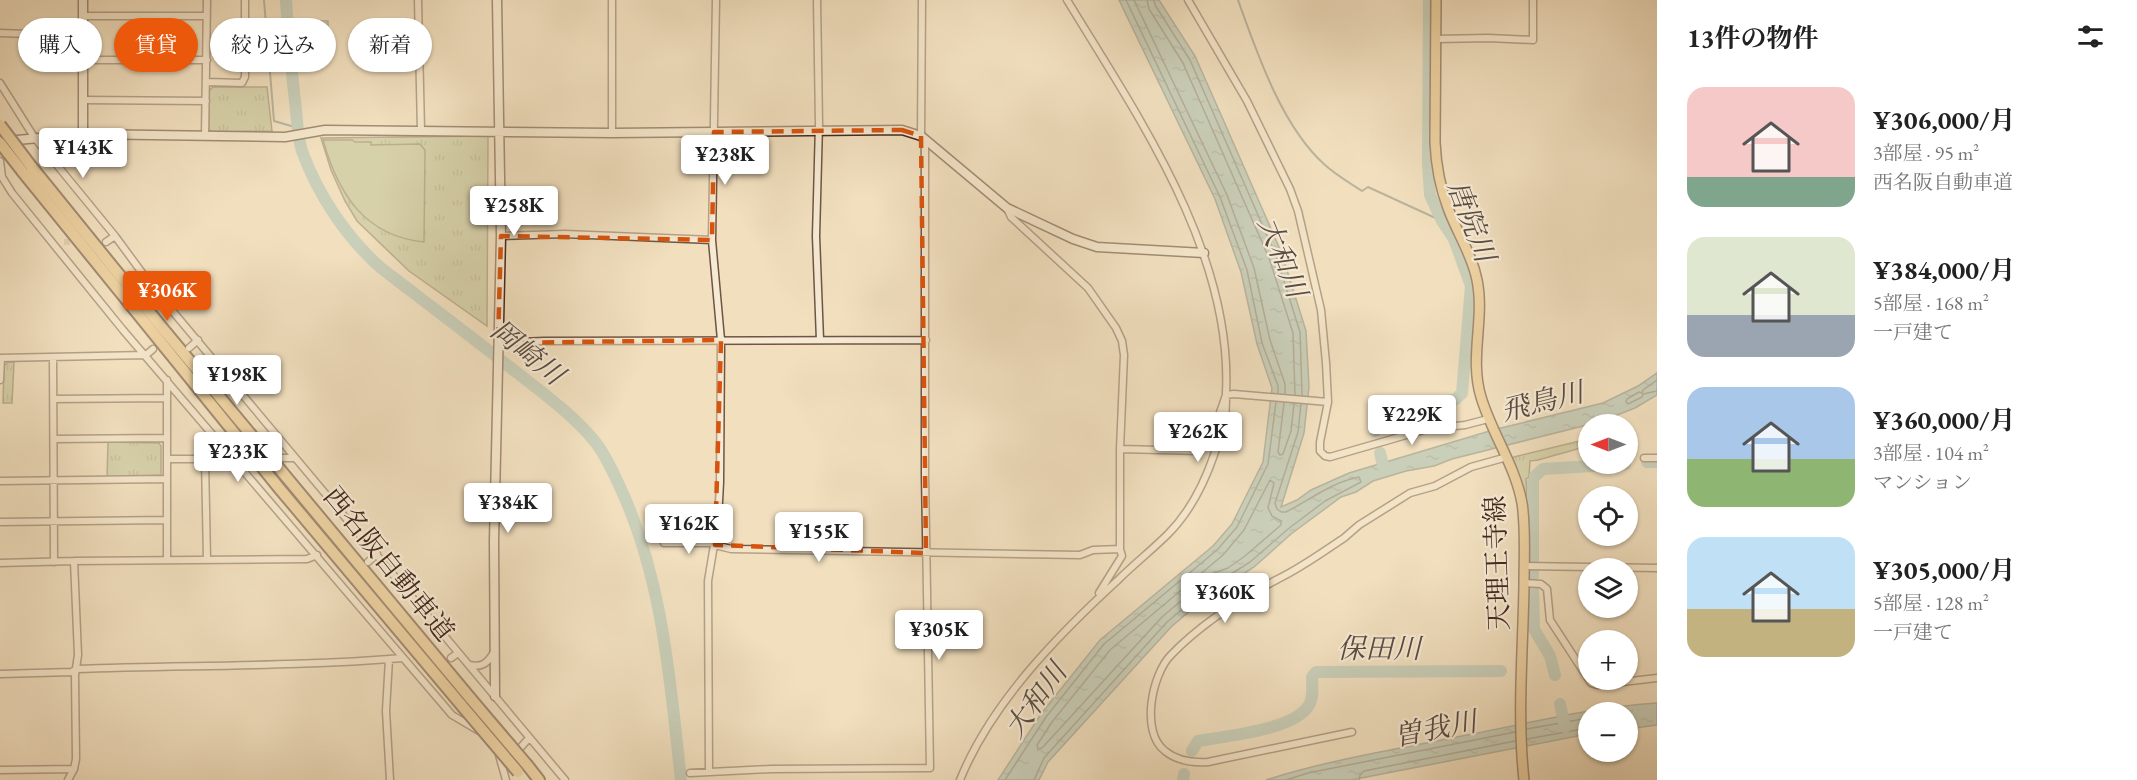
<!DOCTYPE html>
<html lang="ja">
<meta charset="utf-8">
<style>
body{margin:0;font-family:"EB Garamond","Noto Serif JP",serif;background:#f6f6f6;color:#222;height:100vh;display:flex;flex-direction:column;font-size:22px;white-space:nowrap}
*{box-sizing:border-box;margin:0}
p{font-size:20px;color:#767676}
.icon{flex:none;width:33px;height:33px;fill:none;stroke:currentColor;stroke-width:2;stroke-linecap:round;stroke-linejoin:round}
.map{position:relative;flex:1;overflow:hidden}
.side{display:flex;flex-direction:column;background:#fff;width:480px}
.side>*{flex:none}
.banner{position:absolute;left:18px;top:18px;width:570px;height:54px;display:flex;gap:12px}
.needle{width:39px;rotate:270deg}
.buttons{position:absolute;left:1578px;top:414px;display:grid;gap:12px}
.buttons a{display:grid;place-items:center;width:60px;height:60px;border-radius:50%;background:#fff;box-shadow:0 2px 4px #0004;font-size:30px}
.price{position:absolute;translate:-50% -51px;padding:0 14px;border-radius:6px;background:#fff;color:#222;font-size:20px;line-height:39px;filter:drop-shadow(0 2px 3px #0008)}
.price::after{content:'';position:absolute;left:50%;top:36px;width:18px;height:14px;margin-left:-9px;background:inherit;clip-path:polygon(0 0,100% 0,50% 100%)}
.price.active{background:#ea580c;color:#fff}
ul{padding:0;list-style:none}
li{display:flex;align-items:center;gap:18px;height:150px;padding:0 30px}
li span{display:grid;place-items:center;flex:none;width:168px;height:120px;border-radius:18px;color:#555}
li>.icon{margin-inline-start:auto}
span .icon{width:72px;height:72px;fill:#fffc;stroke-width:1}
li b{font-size:26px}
h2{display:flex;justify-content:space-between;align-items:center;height:72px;padding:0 30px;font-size:26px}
.pill{padding:0 21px;border-radius:27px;background:#fff;box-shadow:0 2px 4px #0004;font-size:21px;line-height:54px}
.pill.active{background:#ea580c;color:#fff}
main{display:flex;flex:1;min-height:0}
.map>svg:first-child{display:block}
.grass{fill:url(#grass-tufts);stroke:#7e7457;stroke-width:1.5}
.garden{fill:#b8c293;stroke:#7e7457;stroke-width:1.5}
.water{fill:url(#water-ripples);stroke:#788077;stroke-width:1.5}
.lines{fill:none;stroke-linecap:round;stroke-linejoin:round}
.shore{stroke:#707268;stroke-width:1.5}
.stream{stroke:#788077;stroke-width:2}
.river{stroke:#9bbcb4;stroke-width:12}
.street-tunnel{stroke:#ceba9d;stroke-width:6;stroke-dasharray:6 3;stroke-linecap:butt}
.street-casing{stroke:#6f5544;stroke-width:9}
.secondary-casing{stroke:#44271b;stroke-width:11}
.primary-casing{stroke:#44271b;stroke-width:12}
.highway-casing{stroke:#44271b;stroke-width:14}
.street{stroke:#f6ead5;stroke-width:6}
.secondary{stroke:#f6ead5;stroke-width:8}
.primary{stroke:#e8c07f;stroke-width:9}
.highway{stroke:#e8c07f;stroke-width:10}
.highway-bridge-casing{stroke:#44271b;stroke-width:14;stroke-linecap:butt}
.highway-bridge{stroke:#e8c07f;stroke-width:10}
.marked{fill:none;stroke:#d8540e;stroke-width:4.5;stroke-dasharray:12 8;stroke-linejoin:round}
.labels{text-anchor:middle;stroke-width:4.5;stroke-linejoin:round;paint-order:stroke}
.street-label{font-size:27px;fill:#44271b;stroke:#f6ead5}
.water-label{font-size:28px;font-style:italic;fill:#5a4c41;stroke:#f6ead5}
</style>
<main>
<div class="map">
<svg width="1657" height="780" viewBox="0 0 1657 780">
<defs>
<pattern id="grass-tufts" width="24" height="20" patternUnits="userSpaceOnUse" patternTransform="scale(1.5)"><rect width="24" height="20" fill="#b8c293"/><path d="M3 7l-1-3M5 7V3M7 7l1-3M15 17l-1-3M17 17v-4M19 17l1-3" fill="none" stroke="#979e77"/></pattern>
<pattern id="water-ripples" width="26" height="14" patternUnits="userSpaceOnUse" patternTransform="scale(1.5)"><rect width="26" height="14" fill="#9bbcb4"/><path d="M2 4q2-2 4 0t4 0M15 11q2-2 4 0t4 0" fill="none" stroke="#809992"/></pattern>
</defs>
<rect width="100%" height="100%" fill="#f1dfbe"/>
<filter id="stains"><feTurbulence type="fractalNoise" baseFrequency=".00333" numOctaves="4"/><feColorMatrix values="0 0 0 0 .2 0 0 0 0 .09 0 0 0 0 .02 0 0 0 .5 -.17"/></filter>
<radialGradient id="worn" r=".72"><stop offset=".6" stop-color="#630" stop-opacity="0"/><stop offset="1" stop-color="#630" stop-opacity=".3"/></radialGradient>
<path class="grass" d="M213 87H267L272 131 211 132 209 129V91Z
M488 136 487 326 409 271 357 221 345 201 331 170 321 138Z
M8 362H14L12 403H3L4 366Z
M1588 439V446L1538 460 1530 461 1529 477 1526 479 1528 522 1524 494 1512 459 1514 457Z
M108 442 159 443 161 446V475L107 478Z"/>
<path class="garden" d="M323 140H352L355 142H371V145L420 144 425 150 424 242C364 236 338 193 323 140Z"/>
<path class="water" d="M1119 0H1159L1195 56 1222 117 1282 254 1306 331 1309 387 1304 433 1281 507 1297 500 1311 490 1349 473 1493 430 1603 403 1638 386 1657 373V395L1635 408 1599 422 1452 459 1434 466 1406 471 1373 481 1356 492 1341 497 1291 534 1254 567 1234 580 1222 584 1171 627 1048 762 1039 780H998L1041 714 1100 640 1213 546 1232 524 1263 462 1272 388 1257 344 1241 272 1215 199Z
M313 21H328V45H313Z
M1657 703V725L1628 729V712H1588V734L1351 780H1266C1331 759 1400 749 1467 735 1530 723 1593 707 1657 703Z"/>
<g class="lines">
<path class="shore" d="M1126 0 1220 197 1247 270 1262 343 1278 386V393
M1134 0 1227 195 1254 268 1270 340 1285 384V394
M1147 0 1149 9 1183 63 1269 258 1293 333 1295 395
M1154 0 1155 5 1190 60 1276 256 1300 332 1302 395
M1657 380 1643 390 1642 393 1639 392 1627 399 1626 402 1628 404 1642 397 1643 394 1657 391
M1284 403 1278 452 1280 455 1283 454 1291 431 1294 404
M1270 480 1274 483 1268 508 1272 516 1281 521V525L1245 556 1228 568 1214 573 1162 617 1042 748 1038 749 1037 745 1052 722 1110 650 1223 555 1244 530Z
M1527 729 1588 718
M1527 739 1588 728
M1005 780 1046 717 1104 644 1217 550 1237 527 1268 464 1276 402
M1034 780 1044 758 1167 622 1219 579 1231 574 1250 562 1288 529 1325 501 1361 482 1359 477C1332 482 1310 500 1286 512H1281L1277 509 1275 503 1298 432 1301 404
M1286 780 1308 773 1515 732
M1359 780 1360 775 1364 771 1515 741"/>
<path class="stream" d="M264 0 274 121 298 128
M1238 0C1257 53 1282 127 1325 165 1336 175 1350 183 1362 191L1368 187 1442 221"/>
<path class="river" d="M286 0C288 34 291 67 295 101 297 117 297 135 302 151 318 195 346 237 381 268 424 301 468 334 511 368 538 389 575 416 596 443 606 456 613 472 620 487 663 579 670 681 681 780
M1375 431 1376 422 1381 417 1456 399 1462 393 1471 286 1454 239 1442 221 1430 195 1428 162 1429 0
M1380 453 1384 469
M1647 462H1657
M1535 476 1543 469 1625 464
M1533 482V576
M1533 589 1534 629 1550 656 1555 675
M1560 704 1565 727
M1192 751 1198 741C1226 736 1295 730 1309 705 1314 697 1312 686 1312 677L1316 672 1501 671
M1183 780 1184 774"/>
<path class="street-tunnel" d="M64 242H81"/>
<defs>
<path id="street" d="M418 0 421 130
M817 0 819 124 816 236 820 340
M1188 0 1247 101 1290 189 1298 211 1321 310 1326 363 1328 402 1320 442V451L1325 456 1330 457 1427 429 1465 425 1488 419
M83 16H207
M0 33 83 36
M1436 39 1488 38 1533 40V0
M83 60H207
M207 82 242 83 245 77V0
M0 83 34 137 115 236 154 289 565 780
M83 100 206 101
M612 133V0
M205 136 207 0
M921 136 922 0
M0 161 2 177 12 193 123 330 452 715 479 731
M1007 208 1011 217 1088 288 1116 328 1122 341 1124 355 1120 449V549L1122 556 1099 593
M501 236 565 234 712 240
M106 242 115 236
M498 343 544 341 926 340
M189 348 198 340
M53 357 54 562
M0 358 146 355 153 349
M0 380 1 358
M54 399 167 398
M54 439 167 438
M1120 449 1200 451C1213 434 1219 416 1226 395L1234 394 1328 402
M281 458H295
M1644 458H1657
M167 459H246
M205 459 207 560
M0 481 167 479
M0 522 167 520
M664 543H715
M715 545 731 549 1080 555 1093 550 1120 549
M167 560V380
M368 562 377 554
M0 563 74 561 307 559 317 555
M1524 566 1657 568
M1524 583 1541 584 1547 589 1550 620 1591 683 1597 685 1657 678
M451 658 458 653
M389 659 386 711 390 780
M469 665C482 668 488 663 494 652
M0 674 72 672 76 669C185 665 294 667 403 658
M1352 732 1208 762C1192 763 1177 761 1165 751 1140 732 1152 674 1171 655 1202 623 1240 599 1278 579 1301 568 1323 552 1344 538L1359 525 1410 493 1435 486 1471 467 1507 457
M499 755 506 780
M507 763 529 738
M0 770 74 769
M709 772 708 581 718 521 720 482 721 340 712 240 716 0
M690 773 771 769 930 768 925 475V139
M68 780 74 769 76 759 75 675 78 655 74 561
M960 780C991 703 1058 635 1118 580 1134 564 1152 550 1168 534 1190 512 1204 484 1214 455 1217 445 1222 435 1224 425 1226 415 1226 403 1226 393 1233 252 1137 115 1067 0"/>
<path id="secondary" d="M83 134V0
M6 141 83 134 285 137 325 130 612 133 902 130 921 136 1007 208 1073 239 1097 247 1204 253
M495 696 494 541 501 236 497 0"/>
<path id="primary" d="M1436 0 1435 142C1436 165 1440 187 1448 208 1457 233 1472 254 1477 280 1485 319 1469 358 1481 397 1492 434 1515 465 1522 503 1526 529 1524 558 1524 585 1523 650 1517 715 1524 780"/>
<path id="highway" d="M31 166 164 330 471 699
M22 171 279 488 463 707
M528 766 539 780"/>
</defs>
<use href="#street" class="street-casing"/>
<use href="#secondary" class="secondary-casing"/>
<use href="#primary" class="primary-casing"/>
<use href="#highway" class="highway-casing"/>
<use href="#street" class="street"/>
<use href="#secondary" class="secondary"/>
<use href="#primary" class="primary"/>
<use href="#highway" class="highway"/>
<defs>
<path id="highway-bridge" d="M0 125 31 166
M0 143 22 171
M471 699 528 766
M463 707 518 772"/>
</defs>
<use href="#highway-bridge" class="highway-bridge-casing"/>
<use href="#highway-bridge" class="highway-bridge"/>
</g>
<path d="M0 0H1657V780H0ZM902 130 921 136 926 553 715 545 721 340 498 343 501 236 712 240 714 132Z" fill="#f1dfbe" fill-opacity=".55" fill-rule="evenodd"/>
<path class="marked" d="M902 130 921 136 926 553 715 545 721 340 498 343 501 236 712 240 714 132Z"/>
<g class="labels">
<g class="street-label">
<text transform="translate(1497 563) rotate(-92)" y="9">天理王寺線</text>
<text transform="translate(389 564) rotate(51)" y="9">西名阪自動車道</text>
</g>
<g class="water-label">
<text transform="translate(1472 221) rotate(69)" y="10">唐院川</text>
<text transform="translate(1283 257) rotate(68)" y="10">大和川</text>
<text transform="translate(528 352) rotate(39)" y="10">岡崎川</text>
<text transform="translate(1542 401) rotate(-14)" y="10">飛鳥川</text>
<text x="1379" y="658">保田川</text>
<text transform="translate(1035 700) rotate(-54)" y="10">大和川</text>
<text transform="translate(1435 728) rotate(-11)" y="10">曽我川</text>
</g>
</g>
<rect width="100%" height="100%" filter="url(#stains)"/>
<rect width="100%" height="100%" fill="url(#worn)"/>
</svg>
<div class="buttons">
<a><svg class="needle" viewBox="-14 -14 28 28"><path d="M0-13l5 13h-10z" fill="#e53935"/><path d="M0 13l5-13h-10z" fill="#767676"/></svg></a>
<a><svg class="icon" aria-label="locate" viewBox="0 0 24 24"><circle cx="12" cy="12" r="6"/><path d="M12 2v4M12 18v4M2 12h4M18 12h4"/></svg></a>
<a><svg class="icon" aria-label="layers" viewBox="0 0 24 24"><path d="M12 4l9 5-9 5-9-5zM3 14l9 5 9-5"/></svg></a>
<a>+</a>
<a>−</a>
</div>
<b class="price" style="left:83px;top:179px">¥143K</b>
<b class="price" style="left:725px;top:186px">¥238K</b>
<b class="price" style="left:514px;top:237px">¥258K</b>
<b class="price active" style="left:167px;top:322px">¥306K</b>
<b class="price" style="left:237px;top:406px">¥198K</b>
<b class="price" style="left:1412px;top:446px">¥229K</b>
<b class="price" style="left:1198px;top:463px">¥262K</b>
<b class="price" style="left:238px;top:483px">¥233K</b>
<b class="price" style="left:508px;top:534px">¥384K</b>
<b class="price" style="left:689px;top:555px">¥162K</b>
<b class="price" style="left:819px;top:563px">¥155K</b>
<b class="price" style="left:1225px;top:624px">¥360K</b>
<b class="price" style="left:939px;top:661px">¥305K</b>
<div class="banner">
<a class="pill">購入</a>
<a class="pill active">賃貸</a>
<a class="pill">絞り込み</a>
<a class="pill">新着</a>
</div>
</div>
<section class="side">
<h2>13件の物件<svg class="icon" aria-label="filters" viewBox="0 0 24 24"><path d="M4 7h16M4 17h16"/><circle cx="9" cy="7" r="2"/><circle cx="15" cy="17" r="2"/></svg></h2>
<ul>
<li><span style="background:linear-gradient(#f6c9c9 75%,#7fa58c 0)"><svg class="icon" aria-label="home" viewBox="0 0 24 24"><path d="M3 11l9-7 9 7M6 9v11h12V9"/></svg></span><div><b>¥306,000/月</b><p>3部屋 · 95 m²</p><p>西名阪自動車道</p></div></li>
<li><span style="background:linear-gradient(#dfe7d0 65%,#9aa5b1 0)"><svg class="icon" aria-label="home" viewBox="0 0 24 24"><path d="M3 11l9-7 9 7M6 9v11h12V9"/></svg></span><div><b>¥384,000/月</b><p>5部屋 · 168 m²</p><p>一戸建て</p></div></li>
<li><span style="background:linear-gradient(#a9c7e8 60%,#8fb573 0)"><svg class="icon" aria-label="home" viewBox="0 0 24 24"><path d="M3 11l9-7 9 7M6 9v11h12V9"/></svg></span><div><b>¥360,000/月</b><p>3部屋 · 104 m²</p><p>マンション</p></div></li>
<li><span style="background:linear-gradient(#bfe0f5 60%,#c2b280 0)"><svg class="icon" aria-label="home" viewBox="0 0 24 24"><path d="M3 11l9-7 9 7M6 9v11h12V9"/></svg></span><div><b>¥305,000/月</b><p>5部屋 · 128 m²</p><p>一戸建て</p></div></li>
</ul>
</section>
</main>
